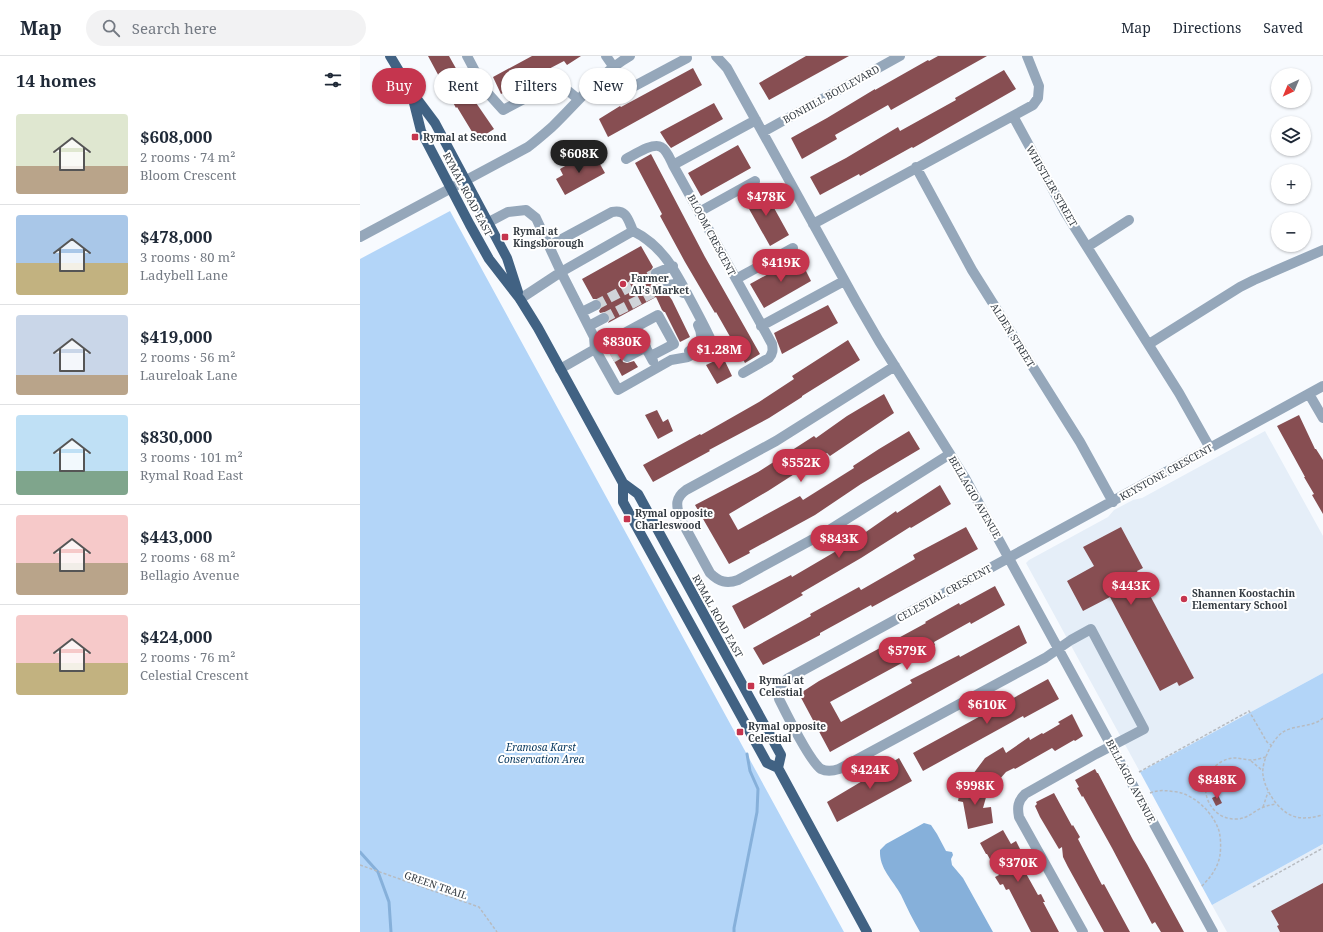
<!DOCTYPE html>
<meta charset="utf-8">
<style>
body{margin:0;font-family:"Noto Serif",serif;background:#f2f2f3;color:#1f2937;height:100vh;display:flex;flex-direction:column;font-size:15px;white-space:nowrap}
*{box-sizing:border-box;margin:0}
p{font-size:13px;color:#747a83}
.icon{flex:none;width:22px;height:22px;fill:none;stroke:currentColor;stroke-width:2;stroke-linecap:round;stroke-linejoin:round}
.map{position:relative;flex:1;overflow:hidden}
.sheet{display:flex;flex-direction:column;background:#fff;width:360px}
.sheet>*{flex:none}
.hud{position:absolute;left:12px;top:12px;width:380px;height:36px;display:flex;gap:8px}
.needle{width:26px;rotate:224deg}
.buttons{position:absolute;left:911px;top:12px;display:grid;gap:8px}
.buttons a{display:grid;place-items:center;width:40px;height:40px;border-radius:50%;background:#fff;box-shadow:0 1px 3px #0004;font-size:20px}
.price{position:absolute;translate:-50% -34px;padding:0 9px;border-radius:14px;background:#c5354e;color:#fff;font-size:13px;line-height:26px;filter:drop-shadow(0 1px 2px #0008)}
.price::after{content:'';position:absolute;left:50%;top:24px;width:12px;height:9px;margin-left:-6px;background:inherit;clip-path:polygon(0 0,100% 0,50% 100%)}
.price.selected{background:#222;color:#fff}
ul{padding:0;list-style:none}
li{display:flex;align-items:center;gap:12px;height:100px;padding:0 16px}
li+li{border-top:1px solid #e0e1e3}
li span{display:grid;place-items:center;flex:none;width:112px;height:80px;border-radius:4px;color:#555}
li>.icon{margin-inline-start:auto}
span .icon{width:48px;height:48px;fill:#fffc;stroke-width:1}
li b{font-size:17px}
h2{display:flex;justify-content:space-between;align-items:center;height:48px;padding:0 16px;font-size:17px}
.chip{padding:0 14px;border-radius:18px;background:#fff;box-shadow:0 1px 3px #0004;font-size:14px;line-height:36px}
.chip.selected{background:#c5354e;color:#fff}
header{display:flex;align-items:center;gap:24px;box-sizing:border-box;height:56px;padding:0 20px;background:#fff;border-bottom:1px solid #e0e1e3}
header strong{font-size:19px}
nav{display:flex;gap:22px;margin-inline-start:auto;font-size:14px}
.search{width:280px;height:36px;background:#f2f2f3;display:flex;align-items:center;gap:10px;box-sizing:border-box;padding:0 14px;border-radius:22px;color:#747a83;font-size:15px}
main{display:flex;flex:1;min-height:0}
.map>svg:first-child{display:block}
.built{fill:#e5eef8}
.green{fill:#b3d5f8}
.water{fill:#86b0da}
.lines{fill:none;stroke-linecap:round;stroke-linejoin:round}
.stream{stroke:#86b0da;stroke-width:3}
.building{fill:#874e52}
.minor-tunnel{stroke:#d0d4d9;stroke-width:10;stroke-dasharray:10 5;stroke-linecap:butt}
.path{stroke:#b7bbc0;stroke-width:1.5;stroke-dasharray:3 2;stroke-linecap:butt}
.minor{stroke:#95a7ba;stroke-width:10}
.major{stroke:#416283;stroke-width:10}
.poi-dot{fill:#c5354e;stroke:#fff;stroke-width:1.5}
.labels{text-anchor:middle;stroke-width:4;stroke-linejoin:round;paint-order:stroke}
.street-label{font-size:10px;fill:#353c43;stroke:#fff}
.poi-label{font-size:10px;font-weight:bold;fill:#353c43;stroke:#fff;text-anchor:start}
.park-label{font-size:10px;font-style:italic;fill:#02335a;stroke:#fff}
</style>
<header>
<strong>Map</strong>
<div class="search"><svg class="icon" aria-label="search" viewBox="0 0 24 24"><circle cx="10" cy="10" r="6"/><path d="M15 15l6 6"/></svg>Search here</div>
<nav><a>Map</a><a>Directions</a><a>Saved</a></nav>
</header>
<main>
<section class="sheet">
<h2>14 homes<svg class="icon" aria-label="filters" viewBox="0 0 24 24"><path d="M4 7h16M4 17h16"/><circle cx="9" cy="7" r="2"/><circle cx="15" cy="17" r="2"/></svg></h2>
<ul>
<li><span style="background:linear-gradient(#dfe7d0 65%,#b9a48a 0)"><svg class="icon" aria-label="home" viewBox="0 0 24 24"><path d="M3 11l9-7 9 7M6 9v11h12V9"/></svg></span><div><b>$608,000</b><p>2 rooms · 74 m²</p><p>Bloom Crescent</p></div></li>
<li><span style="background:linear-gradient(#a9c7e8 60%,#c2b280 0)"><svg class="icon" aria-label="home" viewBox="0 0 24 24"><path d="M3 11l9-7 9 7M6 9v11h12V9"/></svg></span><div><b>$478,000</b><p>3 rooms · 80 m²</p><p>Ladybell Lane</p></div></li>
<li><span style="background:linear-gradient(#c9d6e8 75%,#b9a48a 0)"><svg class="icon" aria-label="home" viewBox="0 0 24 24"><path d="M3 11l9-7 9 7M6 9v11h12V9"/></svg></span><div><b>$419,000</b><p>2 rooms · 56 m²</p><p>Laureloak Lane</p></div></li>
<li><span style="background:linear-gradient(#bfe0f5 70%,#7fa58c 0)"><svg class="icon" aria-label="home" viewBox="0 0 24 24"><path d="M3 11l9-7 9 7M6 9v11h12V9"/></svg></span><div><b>$830,000</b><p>3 rooms · 101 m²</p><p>Rymal Road East</p></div></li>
<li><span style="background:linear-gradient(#f6c9c9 60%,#b9a48a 0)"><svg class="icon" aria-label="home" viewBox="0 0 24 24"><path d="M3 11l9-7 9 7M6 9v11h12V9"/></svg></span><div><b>$443,000</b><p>2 rooms · 68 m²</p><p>Bellagio Avenue</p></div></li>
<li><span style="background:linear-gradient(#f6c9c9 60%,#c2b280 0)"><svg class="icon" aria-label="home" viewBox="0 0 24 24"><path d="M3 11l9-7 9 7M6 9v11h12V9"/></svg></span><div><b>$424,000</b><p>2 rooms · 76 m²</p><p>Celestial Crescent</p></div></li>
</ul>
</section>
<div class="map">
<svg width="963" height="876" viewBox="0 0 963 876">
<rect width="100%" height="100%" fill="#f7fafe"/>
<path class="built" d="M905 375 963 480V617L780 716 666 507 669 504 748 461 754 454 773 444 782 442Z
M963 788V876H867L852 849Z"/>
<path class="green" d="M90 155 484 876H0V203Z
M963 617V788L852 849 780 716Z"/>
<path class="water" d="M564 767 571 769 577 778 586 795 592 796 593 799 591 803 592 809 603 822 633 876H560C553 864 547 852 541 839 533 824 519 813 520 794L526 788Z"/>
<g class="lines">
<path class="stream" d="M0 796 18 816 29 846 31 876
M374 876V872L397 756 398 733 390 715 387 698"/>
</g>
<path class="building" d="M68 0H89L112 41 134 73 117 84 97 51 96 52Z
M172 0H221L207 9 204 5 141 38 133 21Z
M446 0H489L409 44 399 27Z
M578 0H627L531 54 528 49 475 79 477 83 442 103 431 82 467 62 515 33V34L568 4 569 5Z
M333 12 342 29 248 81 239 63 260 50 261 51Z
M644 14 656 33 553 92 552 91 500 120 499 118 460 139 450 121 486 102 538 71 540 75 596 44 595 42Z
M354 47 363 63 311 92 307 87 300 76Z
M378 89 391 112 341 140 328 117Z
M291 98 345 201 400 298 385 307 356 256 355 257 325 206 300 160 302 158 275 107Z
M224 99 228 106 236 101 245 117 205 139 196 123 203 119 200 113Z
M403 132 429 179 410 190 384 144Z
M281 190 293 211 290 216V220L295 223H299L301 226 298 230V234L303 237H307L312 244 330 281 320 286 305 256H304L302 254 296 241 248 267 250 263V259L245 256 240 257 239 255 242 250V246L237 243H233L222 223Z
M439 201 451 225 404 252 390 228Z
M468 249 478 267 422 298 414 277Z
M488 284 500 304 442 340V341L409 362 349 394 350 395 293 426 283 409 340 378 341 379 399 346 434 323 432 320Z
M255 290 258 295H264L261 300 263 306 267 307 274 305 278 311 262 320 248 294Z
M363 301 372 320 357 328 346 309Z
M524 338 534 357 470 400 467 397 408 435 369 458 378 474 440 440 443 444 494 412 493 410 519 393 549 375 560 393 501 428 455 459 389 495 390 497 369 508 335 449 398 416 454 380 456 382 487 360Z
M297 354 303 366 308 363 313 375 298 383 285 359Z
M939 359 955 393H956L963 404V458L952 439 954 438 944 421H945L917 370Z
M580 429 591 448 551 472 550 471 501 502 441 537 443 539 384 573 372 550 431 519 432 521 490 487 536 455 537 457Z
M606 471 618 493 512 551 511 549 460 577V579L403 609 393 592 451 560 450 558 499 531 501 534 555 503 553 499Z
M761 471 783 512 777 515 834 622 819 630 817 626 800 635 750 541 723 555 707 525 734 510 723 491Z
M635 530 645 549 611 568 610 566 574 586 575 589 470 646 481 666 552 627 550 624 599 599 600 601 659 569 667 587 470 696 439 638 459 625 566 567 565 566 599 547 600 549Z
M688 623 699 643 664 662 663 660 563 715 553 697Z
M712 658 723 680 715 685 714 684 695 695 692 692 655 713 654 712 646 716 632 732 613 718 625 702 643 691 646 697 669 681 670 684 682 677 683 678 700 668 698 666Z
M539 702 552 725 477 766 467 746 504 724V723Z
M735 713 737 717H738L773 784 787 808 824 876H801L795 866 792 868 752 792 723 740 722 741 717 732 719 731 715 724Z
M601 728 631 733 627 738 623 752 631 751 633 767 608 773 603 746 598 745Z
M694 737 712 770 713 769 720 781 718 783 742 829 744 828 770 876H744L708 811 703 801 702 791 699 793 680 761 675 750 677 748 676 746Z
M858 739 862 747 856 750 852 742Z
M643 774 651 788 656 785 660 793 654 796 678 839 681 838 685 846H683L699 876H671L649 833 646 834 643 828 640 829 635 821 639 819 627 798H626L620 787Z
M963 827V876H920L917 870 919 869 911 855Z"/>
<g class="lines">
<path class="minor-tunnel" d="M236 249 296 217
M244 262 304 231
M252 302 264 295"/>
<path class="path" d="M963 662C954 671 934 669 923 676 912 683 901 707 903 719 904 728 910 740 916 747 930 764 943 764 963 759
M906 701C901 702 896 704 891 704 888 704 885 703 882 703 874 701 868 702 861 706 833 722 846 764 876 763 889 763 894 754 904 751 908 749 912 749 916 748
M891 705 903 715
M779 716 889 655 907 686 911 689
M790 737C799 733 808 735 818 736 835 740 851 755 858 772 861 779 861 792 860 799 858 812 850 822 841 831
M903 751 908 736
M0 809 119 851 137 876
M893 831 963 792"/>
<path class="minor" d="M107 0 125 34 143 54 194 27 201 29 218 43
M246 0 269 33 327 2
M356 0 367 12 497 247 519 285 605 422 853 876
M653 60 705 156 819 337 850 392
M403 76 540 0
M266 103C274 99 293 86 301 91 307 94 310 103 313 109
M556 111 612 214 720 386 753 446
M339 156 395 125
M127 167 148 156 166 154 176 162 201 216 273 175
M453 168 673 49 678 42 679 30 667 0
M0 181 168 91C176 85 184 78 192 71 218 46 239 18 270 0
M189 190 252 156C267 153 268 164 273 175 303 190 315 215 330 243 337 256 344 269 350 282L349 289 328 301 311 304 258 334 235 293 298 259 314 288 291 300
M727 191 769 164
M296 217 313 210
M376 223 433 192
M304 231C314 226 317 227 323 237
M160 243 201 216 234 281 235 293 200 313
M222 256 236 249
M229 270 244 262
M401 270 484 225
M275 272 293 305
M789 288 880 231 894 224 963 194
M261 289 279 279
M329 295C342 289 344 281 338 269
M267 301 286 291
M535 310 416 385 326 434C315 442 316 449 320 462L350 517C359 526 367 528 378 524L466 476 590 398
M383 317 409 302C413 297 413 294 412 288L313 109 396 64
M949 338 963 362
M723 876 659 761C657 751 658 745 665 738L736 698 784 673 731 573 711 584 685 602 479 713C473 715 467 716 461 713 450 706 426 657 419 643 418 634 420 629 427 623L963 330"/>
<path class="major" d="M30 0 51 35 75 67 147 202 158 236
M51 35 61 75 110 169 129 203 160 243 178 272 263 427 278 438 421 699 418 712
M263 427V446L407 707 418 712 507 876"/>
</g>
<g class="poi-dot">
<rect x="51" y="77" width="8" height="8" rx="2"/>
<rect x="141" y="177" width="8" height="8" rx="2"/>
<circle cx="263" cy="228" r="4"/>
<rect x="263" y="459" width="8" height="8" rx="2"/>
<circle cx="824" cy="543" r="4"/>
<rect x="387" y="626" width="8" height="8" rx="2"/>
<rect x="376" y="672" width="8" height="8" rx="2"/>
</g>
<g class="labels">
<g class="street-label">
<text transform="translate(471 38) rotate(-29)" y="4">BONHILL BOULEVARD</text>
<text transform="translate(692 130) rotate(60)" y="4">WHISTLER STREET</text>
<text transform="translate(108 138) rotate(62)" y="4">RYMAL ROAD EAST</text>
<text transform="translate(352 179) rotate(62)" y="4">BLOOM CRESCENT</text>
<text transform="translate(653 279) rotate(58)" y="4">ALDEN STREET</text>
<text transform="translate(806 416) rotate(-29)" y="4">KEYSTONE CRESCENT</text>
<text transform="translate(615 441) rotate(60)" y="4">BELLAGIO AVENUE</text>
<text transform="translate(584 537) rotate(-29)" y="4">CELESTIAL CRESCENT</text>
<text transform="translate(358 560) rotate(61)" y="4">RYMAL ROAD EAST</text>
<text transform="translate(771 725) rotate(62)" y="4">BELLAGIO AVENUE</text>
<text transform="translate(76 829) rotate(19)" y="4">GREEN TRAIL</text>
</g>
<g class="poi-label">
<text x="63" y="85">Rymal at Second</text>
<text x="153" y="179">Rymal at<tspan x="153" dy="12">Kingsborough</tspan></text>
<text x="271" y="226">Farmer<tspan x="271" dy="12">Al's Market</tspan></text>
<text x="275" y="461">Rymal opposite<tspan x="275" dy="12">Charleswood</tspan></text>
<text x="832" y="541">Shannen Koostachin<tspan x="832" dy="12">Elementary School</tspan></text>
<text x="399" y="628">Rymal at<tspan x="399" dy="12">Celestial</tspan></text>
<text x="388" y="674">Rymal opposite<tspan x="388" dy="12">Celestial</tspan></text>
</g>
<g class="park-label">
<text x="181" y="695">Eramosa Karst<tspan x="181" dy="12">Conservation Area</tspan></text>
</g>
</g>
</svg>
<div class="buttons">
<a><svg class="needle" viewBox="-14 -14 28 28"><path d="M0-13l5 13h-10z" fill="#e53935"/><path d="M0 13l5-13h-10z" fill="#747a83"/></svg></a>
<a><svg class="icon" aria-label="layers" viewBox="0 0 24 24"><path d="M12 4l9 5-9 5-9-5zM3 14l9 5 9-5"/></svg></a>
<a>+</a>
<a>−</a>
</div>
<b class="price selected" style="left:219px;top:118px">$608K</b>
<b class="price" style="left:406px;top:161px">$478K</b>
<b class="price" style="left:421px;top:227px">$419K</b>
<b class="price" style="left:262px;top:306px">$830K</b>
<b class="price" style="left:359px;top:314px">$1.28M</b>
<b class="price" style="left:441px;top:427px">$552K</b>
<b class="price" style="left:479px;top:503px">$843K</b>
<b class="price" style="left:771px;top:550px">$443K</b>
<b class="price" style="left:547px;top:615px">$579K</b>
<b class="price" style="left:627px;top:669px">$610K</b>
<b class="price" style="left:510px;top:734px">$424K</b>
<b class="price" style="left:857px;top:744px">$848K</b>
<b class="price" style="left:615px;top:750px">$998K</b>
<b class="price" style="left:658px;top:827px">$370K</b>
<div class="hud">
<a class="chip selected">Buy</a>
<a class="chip">Rent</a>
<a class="chip">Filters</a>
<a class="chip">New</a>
</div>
</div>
</main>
